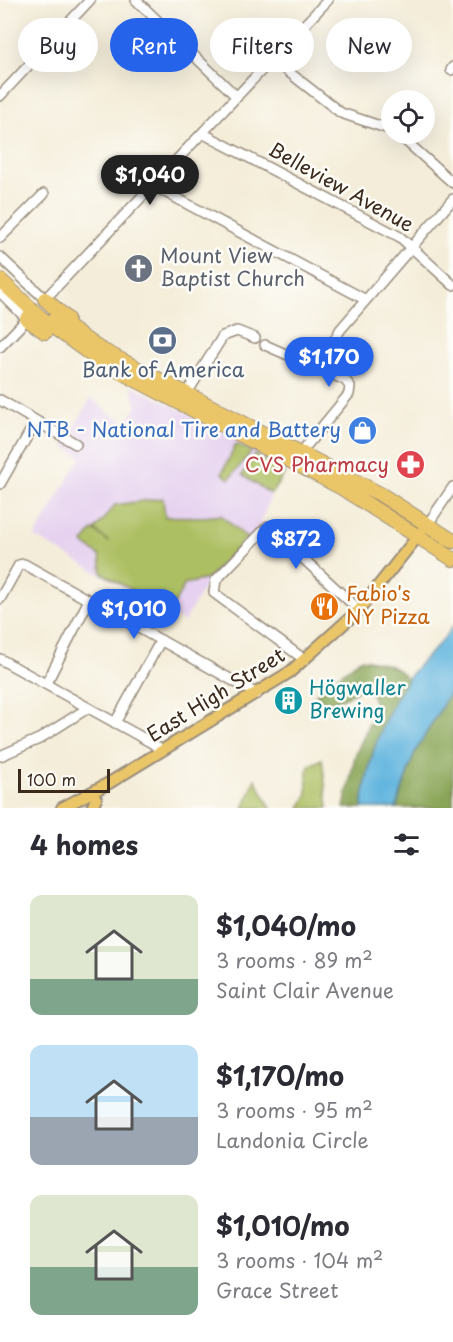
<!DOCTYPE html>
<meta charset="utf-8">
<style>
body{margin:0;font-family:"Playpen Sans",sans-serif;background:#f2f2f3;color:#2b2b33;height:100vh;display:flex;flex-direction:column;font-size:22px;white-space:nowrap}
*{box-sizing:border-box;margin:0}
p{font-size:20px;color:#7c7c81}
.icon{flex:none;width:33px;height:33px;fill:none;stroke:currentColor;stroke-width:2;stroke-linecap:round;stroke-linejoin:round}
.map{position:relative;height:808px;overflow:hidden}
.sheet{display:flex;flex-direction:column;background:#fff;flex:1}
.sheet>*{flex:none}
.banner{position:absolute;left:18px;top:18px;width:417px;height:54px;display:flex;gap:12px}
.buttons{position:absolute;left:381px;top:90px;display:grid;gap:12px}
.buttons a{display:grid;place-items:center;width:54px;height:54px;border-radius:50%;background:#fff;box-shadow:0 6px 24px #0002;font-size:30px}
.scale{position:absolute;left:18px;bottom:15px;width:92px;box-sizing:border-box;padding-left:6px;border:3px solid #3b2a1e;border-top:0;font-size:16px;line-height:21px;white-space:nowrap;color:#3b2a1e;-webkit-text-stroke:4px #fdfcf7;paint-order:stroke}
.price{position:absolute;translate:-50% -51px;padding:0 14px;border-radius:21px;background:#2563eb;color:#fff;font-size:20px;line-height:39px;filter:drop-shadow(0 2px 3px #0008)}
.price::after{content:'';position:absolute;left:50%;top:36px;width:18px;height:14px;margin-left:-9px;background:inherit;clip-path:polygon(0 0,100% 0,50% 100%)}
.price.active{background:#222;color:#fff}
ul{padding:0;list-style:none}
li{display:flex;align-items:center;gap:18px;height:150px;padding:0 30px}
li span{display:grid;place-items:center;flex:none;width:168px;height:120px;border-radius:12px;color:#555}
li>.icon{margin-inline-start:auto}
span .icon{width:72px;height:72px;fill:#fffc;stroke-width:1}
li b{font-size:26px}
h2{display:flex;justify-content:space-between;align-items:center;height:72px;padding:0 30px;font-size:26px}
.chip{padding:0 21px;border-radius:27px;background:#fff;box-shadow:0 6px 24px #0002;font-size:21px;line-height:54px}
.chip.active{background:#2563eb;color:#fff}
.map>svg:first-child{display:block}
.built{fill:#e6d2f0}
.green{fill:#adbf63;stroke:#747440;stroke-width:1.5}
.forest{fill:#8aa659;stroke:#62683c;stroke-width:1.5}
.water{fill:#63b6df;stroke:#4f707e;stroke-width:1.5}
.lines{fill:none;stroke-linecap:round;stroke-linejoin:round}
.minor-casing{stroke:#988c7c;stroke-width:12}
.major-casing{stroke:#988c7c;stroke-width:14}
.highway-casing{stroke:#988c7c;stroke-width:16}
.minor{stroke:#fff;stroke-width:9}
.major{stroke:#ebc669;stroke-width:10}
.highway{stroke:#ebc669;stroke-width:14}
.labels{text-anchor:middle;stroke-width:5;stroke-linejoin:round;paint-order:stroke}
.street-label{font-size:20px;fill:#3b2a1e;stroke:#fdfcf7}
.worship-label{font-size:20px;fill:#5b616d;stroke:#fdfcf7;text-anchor:start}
.service-label{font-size:20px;fill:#4e5e75;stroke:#fdfcf7}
.shop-label{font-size:20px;fill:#366cbe;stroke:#fdfcf7;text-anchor:end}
.health-label{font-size:20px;fill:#be3a42;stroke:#fdfcf7;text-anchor:end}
.food-label{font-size:20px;fill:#c56008;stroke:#fdfcf7;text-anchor:start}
.culture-label{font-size:20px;fill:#0d838f;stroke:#fdfcf7;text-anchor:start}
</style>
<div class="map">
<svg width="453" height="808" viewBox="0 0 453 808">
<rect width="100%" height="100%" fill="#fdfcf7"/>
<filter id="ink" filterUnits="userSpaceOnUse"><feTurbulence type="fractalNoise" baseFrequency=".0167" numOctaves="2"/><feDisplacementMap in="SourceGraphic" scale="12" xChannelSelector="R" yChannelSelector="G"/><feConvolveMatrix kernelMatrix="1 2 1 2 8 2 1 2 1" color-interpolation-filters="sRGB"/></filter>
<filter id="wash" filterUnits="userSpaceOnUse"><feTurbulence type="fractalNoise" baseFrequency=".008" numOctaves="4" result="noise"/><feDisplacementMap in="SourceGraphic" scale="24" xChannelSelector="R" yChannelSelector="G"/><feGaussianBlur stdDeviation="1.35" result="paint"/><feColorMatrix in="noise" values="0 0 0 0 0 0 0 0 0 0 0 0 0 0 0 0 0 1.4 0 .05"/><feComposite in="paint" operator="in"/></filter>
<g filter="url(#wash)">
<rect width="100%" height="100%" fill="#f4edd9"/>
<path class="built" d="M131 385 291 465 271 495 258 531 206 584 184 622 35 537 81 457 63 446 91 398 108 412 126 422 137 407Z"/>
<path class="green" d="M236 444 252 451 229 479 222 473Z
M255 454 285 473 271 494 242 475Z
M163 498 165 517C184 515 202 519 221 515L247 538 207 579 185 584 170 612 102 573 100 556 83 543 93 530 110 543 95 530 115 505Z
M322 759 328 808H300L307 795V771L310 765Z
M255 779 271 808H244Z"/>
<path class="forest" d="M360 659C377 661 400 665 408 681 383 725 367 756 362 808H344L355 756 376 708 371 692 361 688 344 698 323 704 316 694Z
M453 687V808H396L414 754Z"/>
<path class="water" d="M453 625V687L414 754 396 808H362C367 760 384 714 411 674 424 657 443 644 453 625Z"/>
</g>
<g filter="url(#ink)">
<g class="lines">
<defs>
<path id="minor" d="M136 0 237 97
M272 59 341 113 392 130
M451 70 453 67
M0 96 90 0
M202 133 400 237 453 285
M398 134 453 183
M152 185 366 300
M0 238 44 194
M0 257 45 299 328 0
M0 292 27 319 0 347
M265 345 345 380 350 386 349 394 298 456
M320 368 340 330 453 199
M185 396 223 336 237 331 255 338
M0 400 76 444
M0 484 36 421
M428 524 453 487
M0 599 19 565 24 564 257 694
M0 659 152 743 162 751
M305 660 214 593 216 580 268 526 359 610
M46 684 89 600
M115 723 161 640
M0 756 39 739 88 708"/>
<path id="major" d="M62 808 109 783 290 672 359 610 421 532
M92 808 96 799 93 793"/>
<path id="highway" d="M0 280 41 318 100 361 342 488 453 559
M45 299 67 319
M55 318 98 348 380 494 453 541
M27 319 45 332"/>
</defs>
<use href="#minor" class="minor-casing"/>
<use href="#major" class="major-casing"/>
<use href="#highway" class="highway-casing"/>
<use href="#minor" class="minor"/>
<use href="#major" class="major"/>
<use href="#highway" class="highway"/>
</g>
</g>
<defs>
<symbol id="church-disc" viewBox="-11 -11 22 22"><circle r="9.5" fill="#6b7280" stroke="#fdfcf7"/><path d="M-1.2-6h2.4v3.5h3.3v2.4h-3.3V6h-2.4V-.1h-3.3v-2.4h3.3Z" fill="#fff"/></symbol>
<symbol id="bank-disc" viewBox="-11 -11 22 22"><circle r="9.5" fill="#5c6f8a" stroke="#fdfcf7"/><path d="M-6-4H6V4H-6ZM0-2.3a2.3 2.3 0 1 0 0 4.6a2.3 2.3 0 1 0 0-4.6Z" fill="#fff"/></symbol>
<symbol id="shop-disc" viewBox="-11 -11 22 22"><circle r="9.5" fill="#3f7fe0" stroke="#fdfcf7"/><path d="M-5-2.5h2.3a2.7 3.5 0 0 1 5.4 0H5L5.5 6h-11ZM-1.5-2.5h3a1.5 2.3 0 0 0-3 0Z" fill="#fff"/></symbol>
<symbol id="pharmacy-disc" viewBox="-11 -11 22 22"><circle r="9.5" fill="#e0444e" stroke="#fdfcf7"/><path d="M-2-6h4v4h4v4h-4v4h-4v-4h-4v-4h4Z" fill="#fff"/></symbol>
<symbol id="restaurant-disc" viewBox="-11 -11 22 22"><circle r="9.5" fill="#e8710a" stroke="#fdfcf7"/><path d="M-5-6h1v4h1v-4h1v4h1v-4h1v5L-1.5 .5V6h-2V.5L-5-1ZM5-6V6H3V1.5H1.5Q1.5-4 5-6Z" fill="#fff"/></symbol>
<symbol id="building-disc" viewBox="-11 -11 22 22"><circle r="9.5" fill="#0f9aa8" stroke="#fdfcf7"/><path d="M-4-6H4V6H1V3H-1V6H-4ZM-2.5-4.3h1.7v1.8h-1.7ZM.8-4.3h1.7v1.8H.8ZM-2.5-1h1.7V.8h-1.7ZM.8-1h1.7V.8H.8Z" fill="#fff"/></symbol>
</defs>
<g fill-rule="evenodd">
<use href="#church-disc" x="122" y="252" width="33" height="33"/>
<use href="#bank-disc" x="146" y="324" width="33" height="33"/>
<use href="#shop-disc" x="346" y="414" width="33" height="33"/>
<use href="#pharmacy-disc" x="394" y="448" width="33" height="33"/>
<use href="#restaurant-disc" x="308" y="590" width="33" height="33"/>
<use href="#building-disc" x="272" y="684" width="33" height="33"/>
</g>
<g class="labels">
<g class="street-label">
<text transform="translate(341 187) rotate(29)" y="7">Belleview Avenue</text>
<text transform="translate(216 695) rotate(-32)" y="7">East High Street</text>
</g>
<g class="worship-label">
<text x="160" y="263">Mount View<tspan x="160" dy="23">Baptist Church</tspan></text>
</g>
<g class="service-label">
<text x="163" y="377">Bank of America</text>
</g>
<g class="shop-label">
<text x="341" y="437">NTB - National Tire and Battery</text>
</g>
<g class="health-label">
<text x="389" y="472">CVS Pharmacy</text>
</g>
<g class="food-label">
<text x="346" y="601">Fabio's<tspan x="346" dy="23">NY Pizza</tspan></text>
</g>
<g class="culture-label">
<text x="309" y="695">Högwaller<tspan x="309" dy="23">Brewing</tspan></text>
</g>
</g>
</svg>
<div class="buttons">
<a><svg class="icon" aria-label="locate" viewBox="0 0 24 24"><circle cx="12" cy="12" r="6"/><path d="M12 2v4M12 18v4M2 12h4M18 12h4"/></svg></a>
</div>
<div class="scale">100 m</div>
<b class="price active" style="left:150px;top:206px">$1,040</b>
<b class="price" style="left:329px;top:388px">$1,170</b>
<b class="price" style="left:296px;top:570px">$872</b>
<b class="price" style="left:134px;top:640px">$1,010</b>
<div class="banner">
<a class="chip">Buy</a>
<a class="chip active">Rent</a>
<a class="chip">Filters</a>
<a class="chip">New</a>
</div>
</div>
<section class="sheet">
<h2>4 homes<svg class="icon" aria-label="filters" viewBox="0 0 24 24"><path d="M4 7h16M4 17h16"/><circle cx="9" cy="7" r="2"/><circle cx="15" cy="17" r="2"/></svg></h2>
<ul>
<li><span style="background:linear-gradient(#dfe7d0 70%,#7fa58c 0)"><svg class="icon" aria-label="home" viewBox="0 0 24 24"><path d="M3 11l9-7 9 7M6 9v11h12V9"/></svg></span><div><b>$1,040/mo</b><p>3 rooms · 89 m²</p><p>Saint Clair Avenue</p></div></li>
<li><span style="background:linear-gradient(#bfe0f5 60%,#9aa5b1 0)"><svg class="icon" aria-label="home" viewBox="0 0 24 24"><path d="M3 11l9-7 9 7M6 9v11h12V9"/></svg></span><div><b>$1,170/mo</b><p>3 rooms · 95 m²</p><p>Landonia Circle</p></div></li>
<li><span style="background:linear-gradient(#dfe7d0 60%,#7fa58c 0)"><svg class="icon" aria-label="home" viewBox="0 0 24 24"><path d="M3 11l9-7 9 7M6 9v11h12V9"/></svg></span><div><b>$1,010/mo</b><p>3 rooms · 104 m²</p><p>Grace Street</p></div></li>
</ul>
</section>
